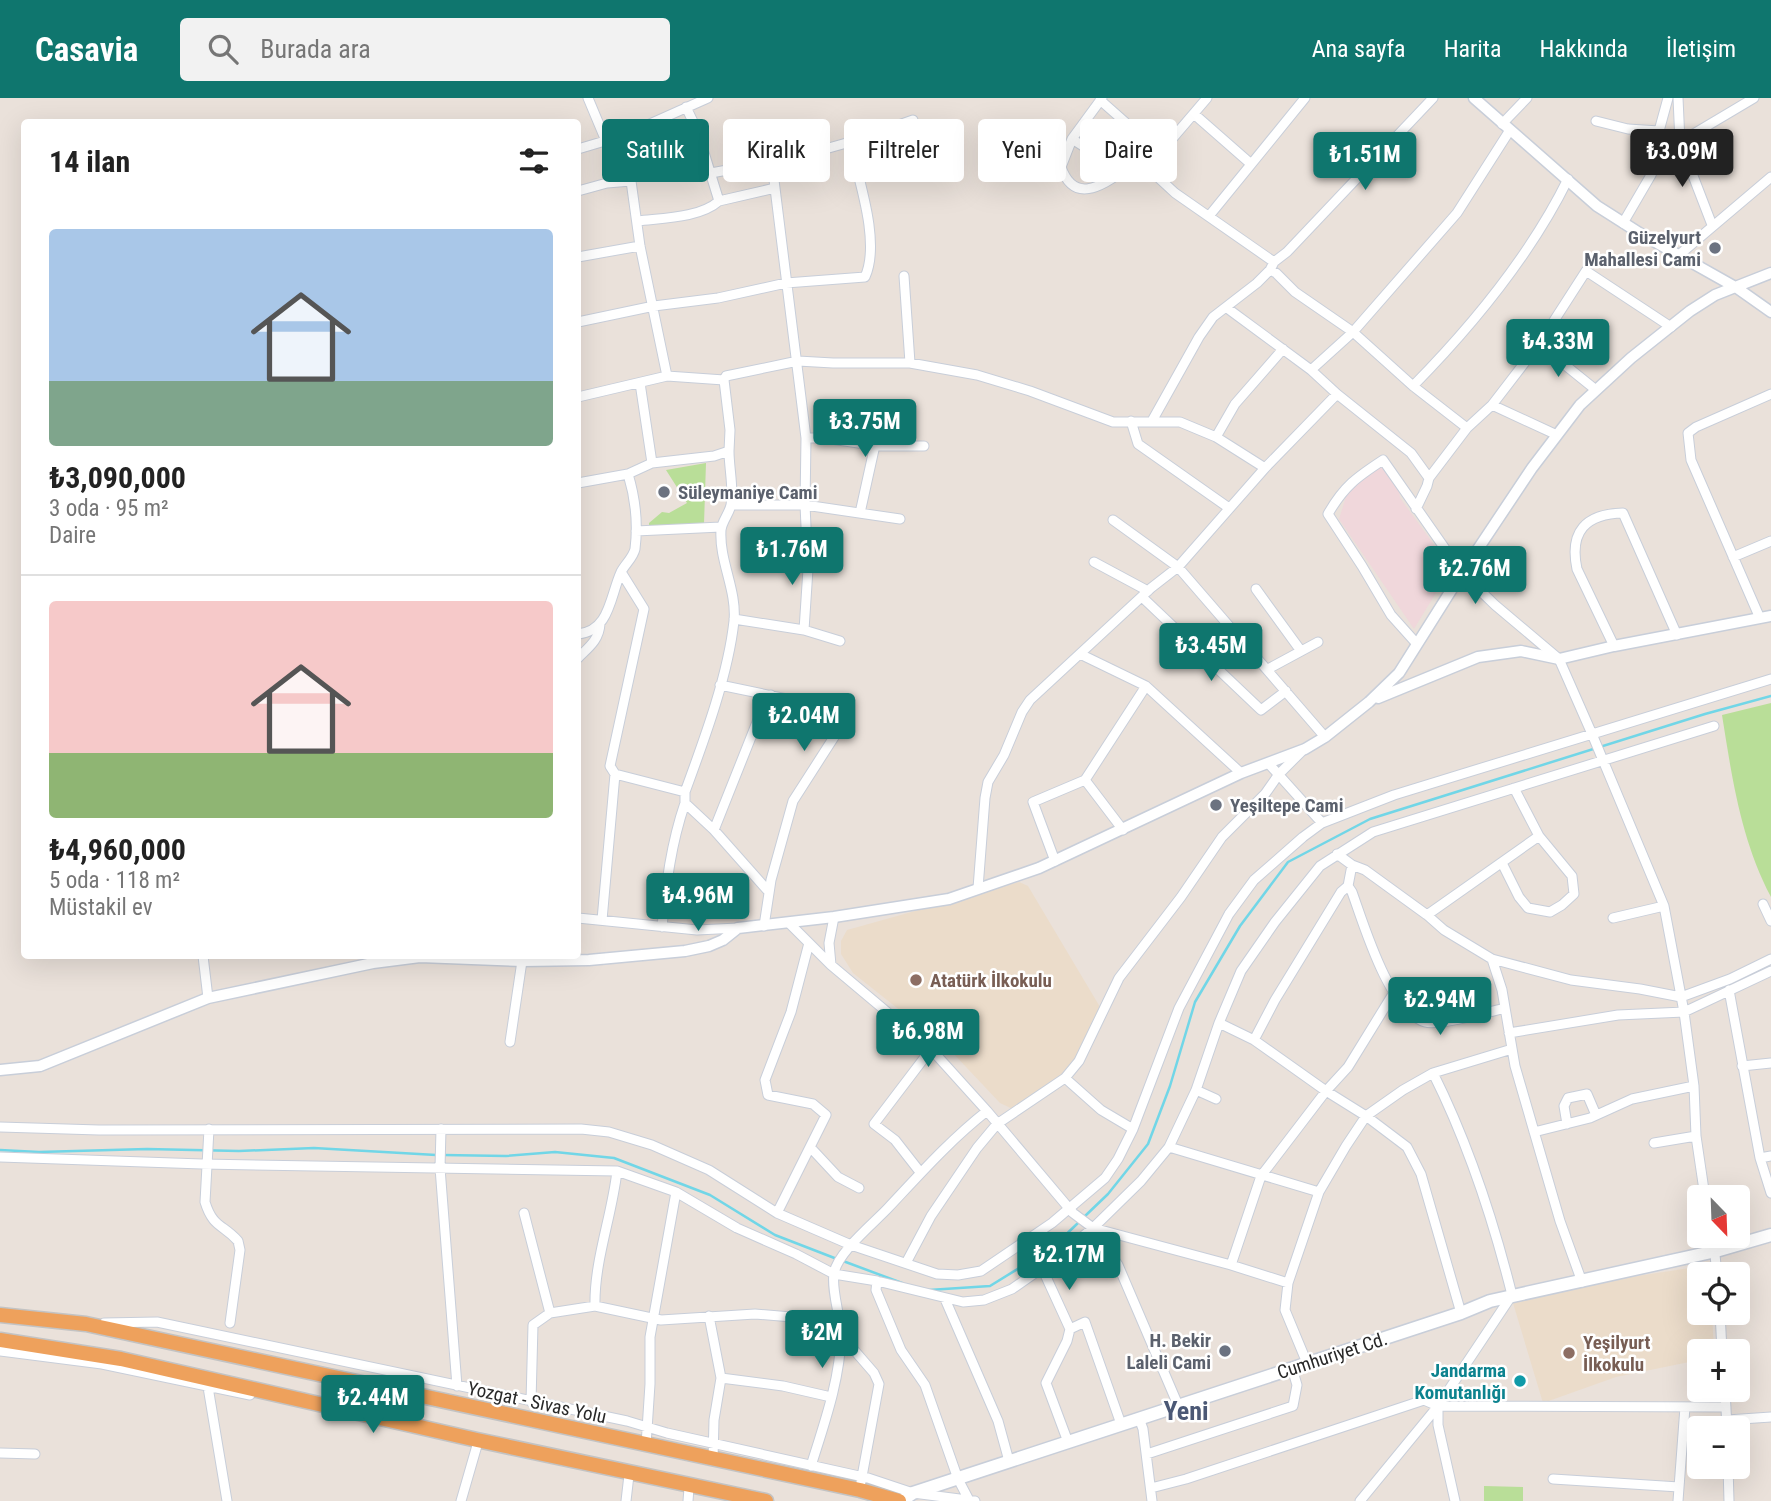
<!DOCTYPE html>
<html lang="tr">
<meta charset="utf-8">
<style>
body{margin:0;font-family:"Roboto Condensed",sans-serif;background:#f2f2f2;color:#222;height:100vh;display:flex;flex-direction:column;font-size:26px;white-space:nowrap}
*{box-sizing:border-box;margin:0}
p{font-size:23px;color:#767676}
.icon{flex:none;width:38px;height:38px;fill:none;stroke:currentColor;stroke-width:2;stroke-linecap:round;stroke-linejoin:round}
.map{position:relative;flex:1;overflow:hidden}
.panel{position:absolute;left:21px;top:21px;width:560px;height:840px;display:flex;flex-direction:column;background:#fff;border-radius:7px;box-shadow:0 7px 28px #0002}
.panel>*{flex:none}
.hud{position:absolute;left:602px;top:21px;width:665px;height:63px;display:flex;gap:14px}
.needle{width:46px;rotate:157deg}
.tools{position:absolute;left:1687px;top:1087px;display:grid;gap:14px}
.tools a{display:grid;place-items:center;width:63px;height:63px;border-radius:7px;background:#fff;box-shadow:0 7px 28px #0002;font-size:35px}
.price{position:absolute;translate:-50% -60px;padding:0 16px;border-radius:7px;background:#0f766e;color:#fff;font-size:23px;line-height:46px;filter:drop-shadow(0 2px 4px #0008)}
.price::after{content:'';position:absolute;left:50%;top:42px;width:21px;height:16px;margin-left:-10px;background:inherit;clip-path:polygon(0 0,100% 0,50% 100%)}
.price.active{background:#222;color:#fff}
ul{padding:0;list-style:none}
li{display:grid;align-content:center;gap:14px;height:371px;padding:0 28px}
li+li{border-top:2px solid #e0e0e0}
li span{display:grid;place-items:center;height:217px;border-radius:7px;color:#555}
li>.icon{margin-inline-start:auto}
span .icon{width:126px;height:126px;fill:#fffc;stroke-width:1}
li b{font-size:30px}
h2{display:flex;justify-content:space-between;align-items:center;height:84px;padding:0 28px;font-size:30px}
.chip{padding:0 24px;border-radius:7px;background:#fff;box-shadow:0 7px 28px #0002;font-size:24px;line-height:63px}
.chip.active{background:#0f766e;color:#fff}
header{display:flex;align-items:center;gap:42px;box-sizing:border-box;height:98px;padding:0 35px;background:#0f766e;color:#fff}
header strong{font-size:33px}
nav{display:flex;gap:38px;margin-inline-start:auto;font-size:24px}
.search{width:490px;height:63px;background:#f2f2f2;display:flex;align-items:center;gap:18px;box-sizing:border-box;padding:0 24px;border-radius:7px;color:#767676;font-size:26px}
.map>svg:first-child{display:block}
.education{fill:#ebdcca}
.medical{fill:#f0d7db}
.green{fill:#b9de98}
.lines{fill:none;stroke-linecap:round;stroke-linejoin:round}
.stream{stroke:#71d6e7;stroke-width:2.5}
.minor-casing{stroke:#c8ced9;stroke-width:11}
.tertiary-casing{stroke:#c8ced9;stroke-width:13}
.secondary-casing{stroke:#c8ced9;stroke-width:15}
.trunk-casing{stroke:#c3c3c3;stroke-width:17}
.minor{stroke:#fff;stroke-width:9}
.tertiary{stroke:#fff;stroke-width:10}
.secondary{stroke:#fff;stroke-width:12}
.trunk{stroke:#eea15c;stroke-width:14}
.worship-dot{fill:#6b7280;stroke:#fff;stroke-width:2.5}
.education-dot{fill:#8d6e63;stroke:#fff;stroke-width:2.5}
.culture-dot{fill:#0f9aa8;stroke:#fff;stroke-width:2.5}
.labels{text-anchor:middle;stroke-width:5;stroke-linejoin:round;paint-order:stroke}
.worship-label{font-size:19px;font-weight:bold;fill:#5b616d;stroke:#fff;text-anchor:end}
.education-label{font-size:19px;font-weight:bold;fill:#785e54;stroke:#fff;text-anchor:start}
.street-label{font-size:19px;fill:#282828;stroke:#fff}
.culture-label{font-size:19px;font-weight:bold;fill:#0d838f;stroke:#fff;text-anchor:end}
.district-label{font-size:26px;font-weight:bold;fill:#4b5875;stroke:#fff}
</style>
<header>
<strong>Casavia</strong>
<div class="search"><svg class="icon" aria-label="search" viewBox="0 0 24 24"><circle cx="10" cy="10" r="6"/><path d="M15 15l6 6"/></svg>Burada ara</div>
<nav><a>Ana sayfa</a><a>Harita</a><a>Hakkında</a><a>İletişim</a></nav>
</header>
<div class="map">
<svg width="1771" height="1403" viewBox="0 0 1771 1403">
<rect width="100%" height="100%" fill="#eae1da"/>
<path class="education" d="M1019 784 1028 788 1103 914 1080 956 1062 976 1017 1013 1000 1005 950 952 853 875 841 856V843L847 832Z
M1709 1167V1176H1699V1214L1712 1215 1714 1253H1699V1262L1616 1279 1543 1305 1513 1205 1618 1181Z"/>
<path class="medical" d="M1381 367 1399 390 1400 400 1451 470 1414 531 1339 421 1349 389Z"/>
<path class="green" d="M706 365 704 426 649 428V425L662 414 669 415 687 405 666 372Z
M1771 605V799C1741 742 1732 680 1722 617Z
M1484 1388 1523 1389V1403H1484Z"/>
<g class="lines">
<path class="stream" d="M0 1052 39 1054 147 1051 239 1053 314 1050 436 1057
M443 1057 506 1058 555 1054 614 1060 710 1097 775 1137 837 1161
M1084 1119 1108 1096 1148 1046 1170 988 1195 904 1240 828 1288 764 1370 721 1705 616 1771 598
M843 1163 902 1185
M929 1192 990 1188 1053 1149 1079 1124"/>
<defs>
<path id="minor" d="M588 0 606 43
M1102 0 1072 41 1061 69C1075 109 1105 85 1128 70
M1678 0 1680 44 1712 127
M1100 2 1160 55
M686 9 697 32 719 103
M1194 16 1251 66
M1596 23 1628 31 1659 33
M1502 26 1527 0
M625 37 628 45 631 83 640 148 667 278
M1072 41 1099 58 1128 70 1149 71 1175 95 1274 164
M1662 50 1680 44 1754 0
M578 51 625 37 708 0
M1149 71 1160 55 1207 0
M711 75 760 66H772L850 44 913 22
M578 93 607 85 631 83
M1209 118 1305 0
M638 123C662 120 700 120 719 103L775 90
M1623 125 1651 77 1662 50 1659 33 1668 0
M1679 157 1771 79
M578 159 640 148
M1270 172 1276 175 1295 194 1353 234 1413 288 1467 330
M904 178 910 265
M1227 210 1311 272 1337 296 1411 355 1429 380 1427 388 1416 411
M578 224 654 208 718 200 786 185 865 179C881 144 858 80 850 44
M1539 246 1596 292
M1311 272 1353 234 1457 115 1510 32
M640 285 652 365
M1413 288C1473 227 1530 158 1568 81
M578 299 667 278 724 282
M1492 307 1557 337
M1131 323 1138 346 1229 410
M1152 323 1199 239 1213 219 1257 185 1270 172 1274 164 1287 154 1433 0
M1216 339 1235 306 1283 251
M806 340H824L879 348H924
M729 353C729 370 734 391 731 407 729 416 722 423 721 432 719 463 737 492 734 523 728 578 704 642 685 694V705L714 732 769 794
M1429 380 1467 330 1492 307 1539 246 1586 173 1671 229
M578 385 628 376
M731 407H805L900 421
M860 415 875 347
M1113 422 1178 469 1325 639
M636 433 721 429
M1733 459 1771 443
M1094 464 1148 493
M621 474 644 511 610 668 615 676 685 694
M1256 491 1301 553
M1142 499 1261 612 1286 593
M1759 518 1691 362 1688 335 1696 329 1771 296
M734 521 804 532 808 471 805 407 806 340 772 66
M804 532 840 543
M578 536C610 533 610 498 621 474 625 466 633 460 635 451 638 427 635 399 628 376L652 365 714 358 729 353 730 332 724 282 726 278 798 263 833 265H910L977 277 1030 293 1113 324H1180L1216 339 1265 370
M1417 546 1391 517 1362 468 1328 416C1344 388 1357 379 1383 362L1462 475 1495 507 1559 561 1592 636 1664 808 1684 914 1694 988 1696 1038 1705 1099
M1614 548 1577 471C1569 433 1586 416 1623 415L1677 537
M1080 556 1146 588 1241 675
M578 560C589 549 599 542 600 526
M1268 571 1318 544
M720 587 840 612 844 618 843 625 793 703 771 782 764 828
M1269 666 1322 725
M1085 682 1123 732
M714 732 763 609 771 597
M1337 756 1352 767 1365 772 1427 817 1444 832 1492 861 1571 882 1640 891 1681 899 1730 881 1771 861
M1055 763 1033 704 1085 682 1146 588
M1502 765 1519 799 1528 810 1550 814 1562 807 1574 796 1572 778 1539 738 1514 690
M1348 788 1352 767
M978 790 985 700 988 684 1004 657 1022 614 1030 602 1151 490 1178 469 1265 370 1337 296
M1763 806 1771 823
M1427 817 1539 738
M578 820 697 832 738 830
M1613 820 1664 808
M602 822 615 676
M789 825 831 867 931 951 987 1013 1073 1115 1093 1130 1118 1167 1178 1307
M662 829C666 786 671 746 685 705
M203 858 208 900
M1492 861 1502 892 1515 968 1560 1123 1582 1184
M831 867 829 845 834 819
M1729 892 1760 1060 1771 1095
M1219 925 1254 942 1326 993 1366 1018 1407 1049 1421 1076 1461 1215
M1509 935 1618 917 1684 914 1771 873
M1254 942 1275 902 1341 794 1348 788 1352 794C1364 827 1389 913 1425 924 1439 928 1489 914 1505 910
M510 944 522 863
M1742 968 1771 965
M1065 980 1101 1012 1133 1031
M1196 992 1216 1001
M1567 1026 1564 1008 1568 1000 1587 996 1596 1017
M0 1029 99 1032 581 1031 609 1034 652 1047 709 1072 777 1115 851 1147 937 1176 958 1177 981 1173 1052 1125 1105 1080 1118 1061 1133 1031 1179 910 1229 816 1254 782 1303 739 1322 725 1394 697 1771 581
M209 1031 205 1104C213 1130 223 1126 238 1143L240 1152 230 1225
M441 1031 440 1070 457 1288
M1534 1034 1590 1020 1632 1001 1694 988
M1654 1045 1696 1038
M810 1049 838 1079 859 1090
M1169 1049 1319 1094
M0 1059 202 1066 617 1073 676 1094 737 1130 796 1156 834 1176 877 1183 963 1204 984 1202 1012 1191 1055 1161 1093 1130 1141 1083 1169 1049 1196 992 1219 925 1241 873 1275 824 1320 768 1373 734 1714 628
M1760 1060 1771 1058
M920 1074 895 1042 874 1026 931 951
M524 1115 550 1215
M777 1115 826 1017 813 1006 768 997 765 982 791 914 809 845
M1093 1130 1231 1167 1288 1185
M1713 1138 1717 1176
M906 1165 931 1118 977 1050 997 1026 1065 980 1079 963 1119 880 1181 799 1222 739 1265 696 1279 676 1301 654
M1231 1167 1261 1078 1326 993 1348 969 1393 896
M1042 1170 1070 1231
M877 1183 876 1192 901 1252 925 1287 958 1381 969 1402
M945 1201 998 1323 1009 1363
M595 1208C594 1163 612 1118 617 1073
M1720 1214 1722 1253
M709 1218 721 1280 714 1322 713 1362
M104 1225 157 1224 627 1323 667 1335 868 1380 913 1395 975 1403
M841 1237 874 1275 879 1286 861 1384
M0 1253 102 1266 250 1297
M1307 1265 1285 1212 1288 1185 1319 1094 1346 1048 1366 1018 1403 992 1433 975 1512 951
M721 1280 783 1288 831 1299
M208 1289 227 1403
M1725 1292 1727 1330
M531 1304 533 1227 550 1215 595 1208 661 1222 755 1216 839 1223
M1438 1308V1327L1455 1403
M1139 1320 1143 1331 1152 1403
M1727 1322 1771 1319
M1068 1344 1046 1285 1067 1243 1070 1231 1085 1224 1121 1326
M646 1347 650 1286V1239L676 1094
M0 1355 35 1356
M1147 1356 1293 1308 1297 1287 1292 1270
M811 1368C824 1326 840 1282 841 1238 841 1219 831 1193 834 1175 838 1154 874 1125 888 1110 920 1076 950 1042 987 1013
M1728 1368 1729 1403
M1553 1381 1679 1389
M1151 1390 1186 1381 1424 1302 1438 1308 1726 1309
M461 1403 478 1344
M626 1403 629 1377
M688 1403 689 1390
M1360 1403 1438 1308 1512 1197C1493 1121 1468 1045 1433 975
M1678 1403 1685 1309"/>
<path id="tertiary" d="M1474 0 1597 108 1641 136 1737 190 1771 214
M1378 600 1478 559 1521 553 1559 561 1614 548 1771 518
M0 972 40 968 208 900 373 865 420 859 522 863 589 862 685 853 709 848 723 842 738 830 834 819 949 801 1039 770 1241 675 1305 651 1325 639 1369 604 1399 575 1462 475 1532 370 1580 307 1631 260 1690 213 1715 197 1771 175"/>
<path id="secondary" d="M901 1403 913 1395 1461 1215 1490 1203 1716 1153 1771 1137"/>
<path id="trunk" d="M0 1217 86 1226 860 1392 899 1403
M0 1242 121 1261 477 1342 766 1403"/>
</defs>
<use href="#minor" class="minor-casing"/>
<use href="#tertiary" class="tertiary-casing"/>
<use href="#secondary" class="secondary-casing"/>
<use href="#trunk" class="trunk-casing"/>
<use href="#minor" class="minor"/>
<use href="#tertiary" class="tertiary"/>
<use href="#secondary" class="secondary"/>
<use href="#trunk" class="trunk"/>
</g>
<g class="worship-dot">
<circle cx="1715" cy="150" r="7"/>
<circle cx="664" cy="394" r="7"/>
<circle cx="1216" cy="707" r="7"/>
<circle cx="1225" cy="1253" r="7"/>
</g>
<g class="education-dot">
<circle cx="916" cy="882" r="7"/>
<circle cx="1569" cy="1255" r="7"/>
</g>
<circle class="culture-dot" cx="1520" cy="1283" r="7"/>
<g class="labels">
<g class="worship-label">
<text x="1701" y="146">Güzelyurt<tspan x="1701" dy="22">Mahallesi Cami</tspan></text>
<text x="678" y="401" text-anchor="start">Süleymaniye Cami</text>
<text x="1230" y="714" text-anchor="start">Yeşiltepe Cami</text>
<text x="1211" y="1249">H. Bekir<tspan x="1211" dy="22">Laleli Cami</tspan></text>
</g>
<g class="education-label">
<text x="930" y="889">Atatürk İlkokulu</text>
<text x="1583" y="1251">Yeşilyurt<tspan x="1583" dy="22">İlkokulu</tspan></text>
</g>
<g class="street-label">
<text transform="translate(1332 1257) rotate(-18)" y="7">Cumhuriyet Cd.</text>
<text transform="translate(537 1304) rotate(12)" y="7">Yozgat - Sivas Yolu</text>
</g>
<g class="culture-label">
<text x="1506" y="1279">Jandarma<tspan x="1506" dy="22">Komutanlığı</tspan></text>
</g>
<g class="district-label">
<text x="1186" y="1322">Yeni</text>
</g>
</g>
</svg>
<div class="tools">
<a><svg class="needle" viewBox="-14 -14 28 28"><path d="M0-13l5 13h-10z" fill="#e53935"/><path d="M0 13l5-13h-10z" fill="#767676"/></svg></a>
<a><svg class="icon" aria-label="locate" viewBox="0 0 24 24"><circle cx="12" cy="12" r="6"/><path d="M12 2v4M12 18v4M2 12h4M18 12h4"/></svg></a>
<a>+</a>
<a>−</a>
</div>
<b class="price active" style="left:1682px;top:91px">₺3.09M</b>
<b class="price" style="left:1365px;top:94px">₺1.51M</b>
<b class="price" style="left:1558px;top:281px">₺4.33M</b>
<b class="price" style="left:865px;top:361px">₺3.75M</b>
<b class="price" style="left:792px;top:489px">₺1.76M</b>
<b class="price" style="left:1475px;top:508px">₺2.76M</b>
<b class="price" style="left:1211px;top:585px">₺3.45M</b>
<b class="price" style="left:804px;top:655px">₺2.04M</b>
<b class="price" style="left:698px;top:835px">₺4.96M</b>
<b class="price" style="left:1440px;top:939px">₺2.94M</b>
<b class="price" style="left:928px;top:971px">₺6.98M</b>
<b class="price" style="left:1069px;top:1194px">₺2.17M</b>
<b class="price" style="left:822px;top:1272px">₺2M</b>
<b class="price" style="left:373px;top:1337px">₺2.44M</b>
<div class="hud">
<a class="chip active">Satılık</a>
<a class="chip">Kiralık</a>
<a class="chip">Filtreler</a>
<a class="chip">Yeni</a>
<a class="chip">Daire</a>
</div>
<section class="panel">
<h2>14 ilan<svg class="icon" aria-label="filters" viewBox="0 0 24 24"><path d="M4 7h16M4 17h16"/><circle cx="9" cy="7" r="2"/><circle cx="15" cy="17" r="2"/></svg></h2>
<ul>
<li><span style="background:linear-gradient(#a9c7e8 70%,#7fa58c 0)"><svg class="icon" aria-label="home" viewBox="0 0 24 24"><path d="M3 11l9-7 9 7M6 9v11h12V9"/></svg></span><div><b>₺3,090,000</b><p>3 oda · 95 m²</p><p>Daire</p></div></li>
<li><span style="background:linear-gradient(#f6c9c9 70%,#8fb573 0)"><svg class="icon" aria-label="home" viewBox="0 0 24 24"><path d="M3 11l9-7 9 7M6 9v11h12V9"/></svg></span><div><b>₺4,960,000</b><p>5 oda · 118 m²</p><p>Müstakil ev</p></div></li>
</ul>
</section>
</div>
